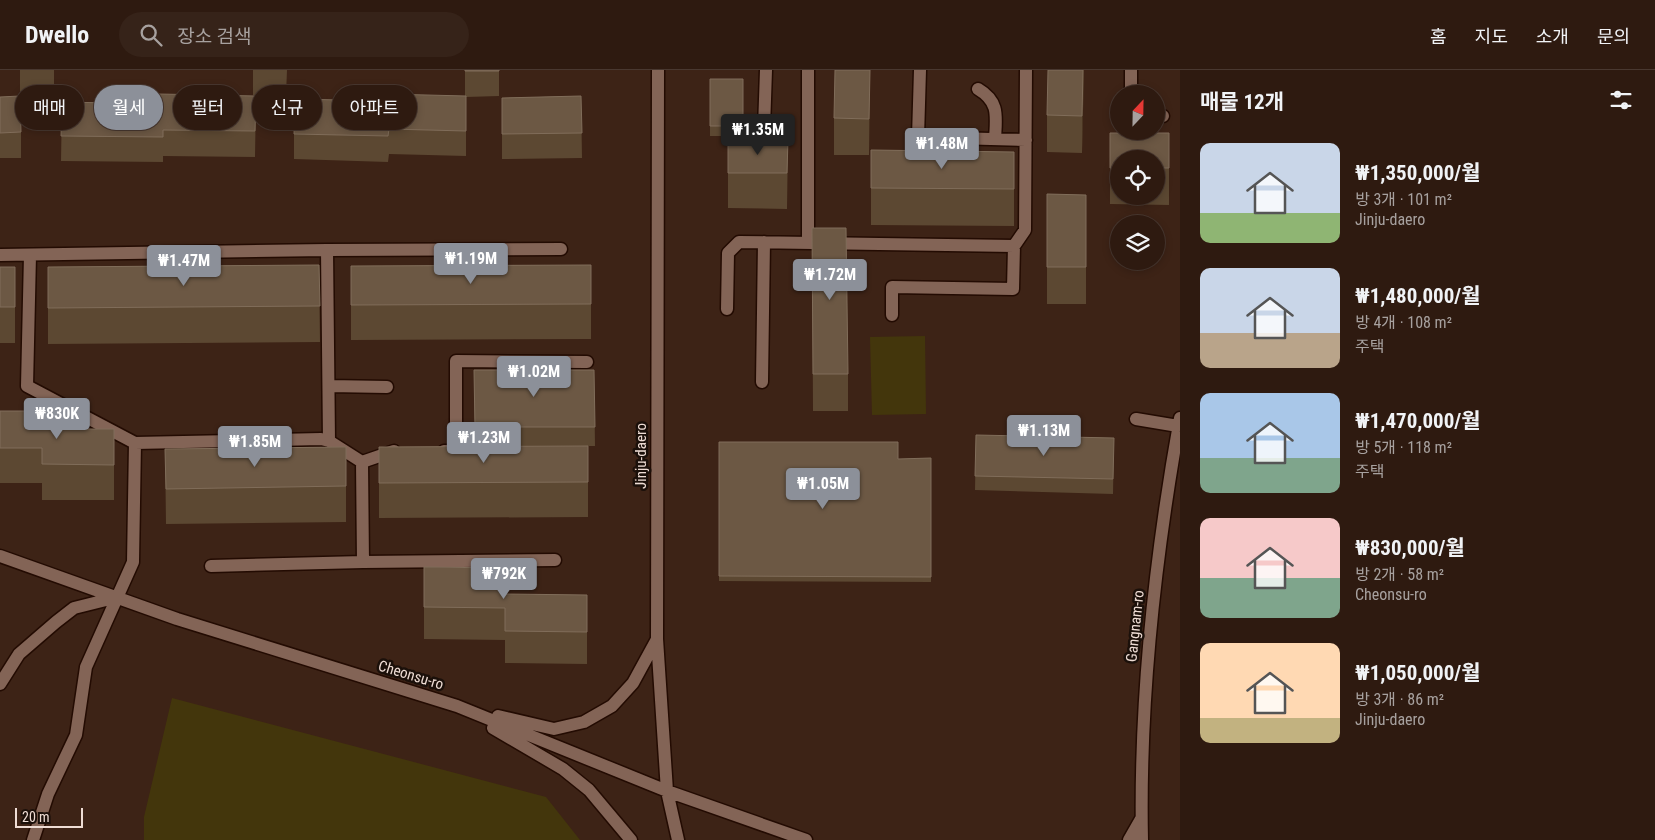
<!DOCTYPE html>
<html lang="ko">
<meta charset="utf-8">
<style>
body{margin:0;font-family:"Roboto Condensed","Noto Sans KR",sans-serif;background:#362319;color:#f1f3f6;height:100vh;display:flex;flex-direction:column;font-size:19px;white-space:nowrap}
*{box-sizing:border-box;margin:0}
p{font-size:16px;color:#a7a19f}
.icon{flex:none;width:28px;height:28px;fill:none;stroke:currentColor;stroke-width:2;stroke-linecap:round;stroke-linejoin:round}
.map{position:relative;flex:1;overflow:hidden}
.drawer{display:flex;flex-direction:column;background:#2e1a10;width:475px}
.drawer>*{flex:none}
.banner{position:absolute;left:15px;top:15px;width:475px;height:45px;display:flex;gap:10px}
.needle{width:32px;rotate:22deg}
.fabs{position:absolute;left:1110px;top:15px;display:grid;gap:10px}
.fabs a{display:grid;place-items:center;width:55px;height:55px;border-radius:50%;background:#2e1a10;box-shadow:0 2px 8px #0003,0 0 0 1px #493830;font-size:25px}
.scale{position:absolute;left:15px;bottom:12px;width:68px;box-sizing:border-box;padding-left:5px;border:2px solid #eedcd4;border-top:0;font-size:14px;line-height:18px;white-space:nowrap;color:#eedcd4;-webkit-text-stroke:4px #1b100a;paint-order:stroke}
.price{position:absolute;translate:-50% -42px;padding:0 11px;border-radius:5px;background:#8c9099;color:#fff;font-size:16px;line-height:32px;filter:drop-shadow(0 1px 2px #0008)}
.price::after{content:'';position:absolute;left:50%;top:30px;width:15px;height:11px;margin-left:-8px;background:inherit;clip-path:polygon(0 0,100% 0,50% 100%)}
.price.current{background:#222;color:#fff}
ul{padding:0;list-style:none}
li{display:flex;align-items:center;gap:15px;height:125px;padding:0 20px}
li span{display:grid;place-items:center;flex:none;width:140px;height:100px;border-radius:10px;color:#555}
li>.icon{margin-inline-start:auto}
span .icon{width:60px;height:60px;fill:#fffc;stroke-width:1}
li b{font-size:21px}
h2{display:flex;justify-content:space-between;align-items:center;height:60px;padding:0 20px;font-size:21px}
.pill{padding:0 18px;border-radius:22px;background:#2e1a10;box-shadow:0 2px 8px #0003,0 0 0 1px #493830;font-size:18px;line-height:45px}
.pill.current{background:#8c9099;color:#fff}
header{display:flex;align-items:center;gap:30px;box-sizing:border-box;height:70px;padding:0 25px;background:#2e1a10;border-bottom:1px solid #493830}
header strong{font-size:24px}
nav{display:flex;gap:28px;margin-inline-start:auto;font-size:18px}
.search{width:350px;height:45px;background:#362319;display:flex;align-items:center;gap:12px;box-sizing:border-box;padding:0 18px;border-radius:28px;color:#a7a19f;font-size:19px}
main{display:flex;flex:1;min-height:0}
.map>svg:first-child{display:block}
.green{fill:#43360c}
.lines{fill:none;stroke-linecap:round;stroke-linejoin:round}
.minor-casing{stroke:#230b02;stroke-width:15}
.minor{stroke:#836456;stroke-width:12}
.wall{fill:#5c4832;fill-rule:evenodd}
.shaded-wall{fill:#493320}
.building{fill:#6c5844;stroke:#806d5a}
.labels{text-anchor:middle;stroke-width:5;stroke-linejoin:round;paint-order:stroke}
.street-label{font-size:15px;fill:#eedcd4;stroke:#1b100a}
</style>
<header>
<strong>Dwello</strong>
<div class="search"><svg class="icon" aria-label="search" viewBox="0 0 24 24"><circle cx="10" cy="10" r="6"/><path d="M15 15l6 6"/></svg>장소 검색</div>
<nav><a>홈</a><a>지도</a><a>소개</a><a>문의</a></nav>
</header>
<main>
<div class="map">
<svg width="1180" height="770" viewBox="0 0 1180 770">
<rect width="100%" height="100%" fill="#3d2316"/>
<path class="green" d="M925 266 926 344 872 345 870 267Z
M172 628 546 727 580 770H144V747Z"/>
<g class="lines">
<defs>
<path id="minor" d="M658 0 657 569 667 721 678 770
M920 0 918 67 1026 70
M1131 0V24
M978 19C1000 32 996 47 995 69
M1156 46H1163
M764 58 766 0
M808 173V0
M327 180 329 371
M0 185 327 180 561 179
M30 185 27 316 135 373 321 369 329 371 362 392 394 381
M727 239 728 183 739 172 1014 176
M892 245V217L1013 219 1014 176 1025 160 1026 0
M762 312 764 172
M329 316 387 317
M1136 349 1178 356
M444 381H456V291L587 292
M362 392 363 492
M0 486 177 549 457 636 667 721 806 770
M211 496 363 492 555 490
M0 614 19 584 56 552 74 538 118 527
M498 646 554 659 584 652 612 636 633 613 657 569
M493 658 563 699 589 720 631 770
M33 770 48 724 76 665 86 597 133 492 135 373
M1129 770 1141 749
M1142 770C1139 628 1155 487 1180 348"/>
</defs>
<use href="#minor" class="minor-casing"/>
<use href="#minor" class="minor"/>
</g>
<path class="wall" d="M20 0H54V22L20 23Z
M253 0H287L286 26 253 25Z
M465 0H499V26L466 27V86L389 84 388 92 294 89V64L465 26Z
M870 0 869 85H834V48Z
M1084 0 1082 83 1047 82V45Z
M710 9H743V66H710Z
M256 26 255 87 163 86V92L61 91 62 32 159 34Z
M581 26 582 88 502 89V28Z
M0 27 21 62V88H0Z
M1110 63H1169V135L1110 134ZM1119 89H1156V126H1119Z
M728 68 788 69 787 139 728 138Z
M871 80 1014 82V156L871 155Z
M1047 124 1086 125V234H1047Z
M812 158 848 304V341H813Z
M319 195 320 272 48 274V197Z
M591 195V269L351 270V196Z
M0 197H15V273H0Z
M474 300H594L595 376H475Z
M0 341 41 359H114V430H42V413H0Z
M976 365 1114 368 1113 424 975 420Z
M719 372 898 389 931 388V512L719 511Z
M588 376V447L379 448V377Z
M346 377V452L166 454 165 379Z
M424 497 505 524 587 525V594L505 593V570L424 569Z"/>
<path class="shaded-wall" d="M870 0 869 85V49Z
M1083 0H1084L1082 83V46Z"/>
<path class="building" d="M465 0H499V1H465Z
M835 0H870L869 49 834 48Z
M1048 0H1083L1082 46 1047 45Z
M710 9H743V56H710Z
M159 24 256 26 255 61 163 60V67L61 66 62 32 159 34Z
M387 24 466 26V61L389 59 388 66 294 64 295 29 387 31Z
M20 26 21 62 0 63V27Z
M581 26 582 63 502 64V28Z
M1110 63H1169V98H1156V89H1119V98H1110Z
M728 68 788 69 787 103H728Z
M871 80 1014 82V119L871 118Z
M1047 124 1086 125V197H1047Z
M812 158H846L848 304H813Z
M319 195 320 236 48 238V197Z
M591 195V234L351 235V196Z
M0 197H15V237H0Z
M474 300H594L595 357H475Z
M0 341H41V359H114V395L42 394V378H0Z
M976 365 1114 368 1113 409 975 406Z
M719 372H898V389L931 388V507L719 506Z
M588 376V412L379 413V377Z
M346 377V416L166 419 165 379Z
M424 497 505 498V524L587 525V562L505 561V538L424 537Z"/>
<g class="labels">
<g class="street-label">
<text transform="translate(641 386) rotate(-90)" y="5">Jinju-daero</text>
<text transform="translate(1135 556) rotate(-84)" y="5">Gangnam-ro</text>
<text transform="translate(411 605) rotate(17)" y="5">Cheonsu-ro</text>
</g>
</g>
</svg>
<div class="fabs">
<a><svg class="needle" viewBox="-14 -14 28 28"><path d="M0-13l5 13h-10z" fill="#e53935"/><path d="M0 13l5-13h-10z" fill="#a7a19f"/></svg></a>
<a><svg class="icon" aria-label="locate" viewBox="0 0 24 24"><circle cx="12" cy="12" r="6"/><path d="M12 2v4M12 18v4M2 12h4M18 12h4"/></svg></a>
<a><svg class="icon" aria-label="layers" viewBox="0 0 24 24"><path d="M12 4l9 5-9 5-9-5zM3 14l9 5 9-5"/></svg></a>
</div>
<div class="scale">20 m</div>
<b class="price current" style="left:758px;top:86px">₩1.35M</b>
<b class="price" style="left:942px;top:100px">₩1.48M</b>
<b class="price" style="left:471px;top:215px">₩1.19M</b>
<b class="price" style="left:184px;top:217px">₩1.47M</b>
<b class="price" style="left:830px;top:231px">₩1.72M</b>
<b class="price" style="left:534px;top:328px">₩1.02M</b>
<b class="price" style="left:57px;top:370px">₩830K</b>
<b class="price" style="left:1044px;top:387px">₩1.13M</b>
<b class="price" style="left:484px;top:394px">₩1.23M</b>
<b class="price" style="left:255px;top:398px">₩1.85M</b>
<b class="price" style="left:823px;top:440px">₩1.05M</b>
<b class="price" style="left:504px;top:530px">₩792K</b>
<div class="banner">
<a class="pill">매매</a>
<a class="pill current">월세</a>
<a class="pill">필터</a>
<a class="pill">신규</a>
<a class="pill">아파트</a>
</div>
</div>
<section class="drawer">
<h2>매물 12개<svg class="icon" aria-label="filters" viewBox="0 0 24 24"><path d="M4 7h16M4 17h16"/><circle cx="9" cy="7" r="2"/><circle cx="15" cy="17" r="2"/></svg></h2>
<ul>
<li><span style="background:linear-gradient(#c9d6e8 70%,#8fb573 0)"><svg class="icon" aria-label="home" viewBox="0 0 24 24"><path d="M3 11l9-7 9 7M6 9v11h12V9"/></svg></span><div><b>₩1,350,000/월</b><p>방 3개 · 101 m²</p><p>Jinju-daero</p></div></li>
<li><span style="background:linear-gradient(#c9d6e8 65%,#b9a48a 0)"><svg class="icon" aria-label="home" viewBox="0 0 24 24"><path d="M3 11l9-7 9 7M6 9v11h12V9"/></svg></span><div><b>₩1,480,000/월</b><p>방 4개 · 108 m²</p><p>주택</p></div></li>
<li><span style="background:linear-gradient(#a9c7e8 65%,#7fa58c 0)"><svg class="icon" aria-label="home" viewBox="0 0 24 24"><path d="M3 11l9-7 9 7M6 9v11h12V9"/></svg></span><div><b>₩1,470,000/월</b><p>방 5개 · 118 m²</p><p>주택</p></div></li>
<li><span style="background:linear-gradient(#f6c9c9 60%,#7fa58c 0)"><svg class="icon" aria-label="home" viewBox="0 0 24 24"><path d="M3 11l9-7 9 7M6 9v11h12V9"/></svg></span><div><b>₩830,000/월</b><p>방 2개 · 58 m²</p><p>Cheonsu-ro</p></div></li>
<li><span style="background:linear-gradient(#ffd9b3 75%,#c2b280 0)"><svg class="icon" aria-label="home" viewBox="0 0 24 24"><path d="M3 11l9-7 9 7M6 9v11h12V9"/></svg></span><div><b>₩1,050,000/월</b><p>방 3개 · 86 m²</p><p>Jinju-daero</p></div></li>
</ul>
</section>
</main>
